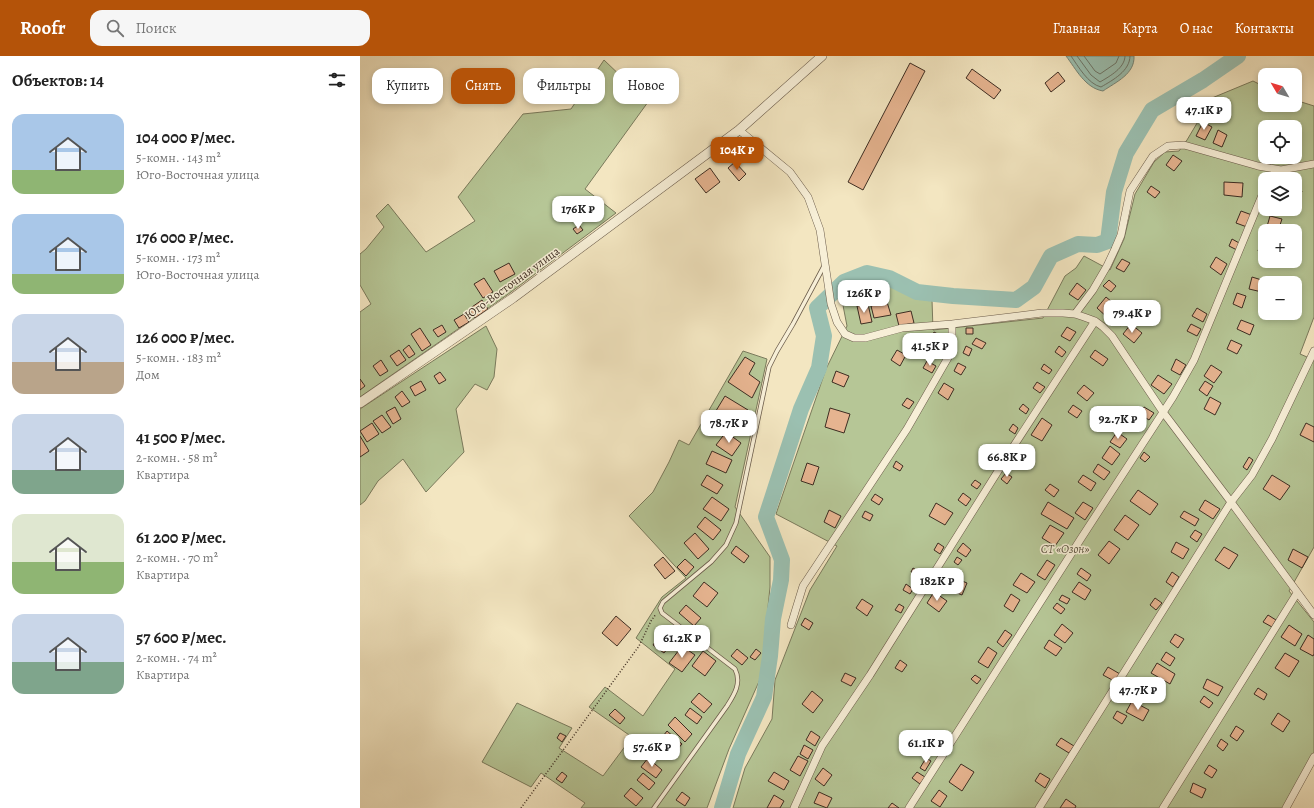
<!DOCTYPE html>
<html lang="ru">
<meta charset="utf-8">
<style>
body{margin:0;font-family:Alegreya,serif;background:#f6f6f6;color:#222;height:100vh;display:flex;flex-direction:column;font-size:15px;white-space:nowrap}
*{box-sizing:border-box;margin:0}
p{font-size:13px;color:#767676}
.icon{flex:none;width:22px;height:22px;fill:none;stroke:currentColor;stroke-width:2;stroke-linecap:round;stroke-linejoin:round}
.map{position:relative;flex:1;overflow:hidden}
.side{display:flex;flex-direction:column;background:#fff;width:360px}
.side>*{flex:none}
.hud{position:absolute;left:12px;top:12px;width:380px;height:36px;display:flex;gap:8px}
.needle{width:26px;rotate:308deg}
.tools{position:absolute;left:898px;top:12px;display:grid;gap:8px}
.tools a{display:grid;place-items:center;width:44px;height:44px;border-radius:8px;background:#fff;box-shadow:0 2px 6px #0003;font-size:20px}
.price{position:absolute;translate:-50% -34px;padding:0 9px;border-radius:8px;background:#fff;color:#222;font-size:13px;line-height:26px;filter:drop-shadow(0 1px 2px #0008)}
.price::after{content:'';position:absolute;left:50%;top:24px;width:12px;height:9px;margin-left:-6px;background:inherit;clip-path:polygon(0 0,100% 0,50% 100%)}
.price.active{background:#b45309;color:#fff}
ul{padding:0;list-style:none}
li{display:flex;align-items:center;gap:12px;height:100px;padding:0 12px}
li span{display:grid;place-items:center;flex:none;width:112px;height:80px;border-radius:12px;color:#555}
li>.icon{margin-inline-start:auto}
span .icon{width:48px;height:48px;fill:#fffc;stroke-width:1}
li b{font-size:17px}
h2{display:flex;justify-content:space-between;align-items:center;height:48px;padding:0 12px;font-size:17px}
.pill{padding:0 14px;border-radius:12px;background:#fff;box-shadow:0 2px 6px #0003;font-size:14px;line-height:36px}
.pill.active{background:#b45309;color:#fff}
header{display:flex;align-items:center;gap:24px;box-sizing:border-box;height:56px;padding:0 20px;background:#b45309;color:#fff}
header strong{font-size:19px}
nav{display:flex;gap:22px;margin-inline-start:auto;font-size:14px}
.search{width:280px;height:36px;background:#f6f6f6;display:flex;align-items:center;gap:10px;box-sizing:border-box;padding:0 14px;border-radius:12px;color:#767676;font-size:15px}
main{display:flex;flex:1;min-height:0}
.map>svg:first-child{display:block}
.green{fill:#b6c696;stroke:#7a7a5c;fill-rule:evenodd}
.water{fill:#9bc0b1;stroke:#758578}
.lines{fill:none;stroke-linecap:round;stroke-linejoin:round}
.shore{stroke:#6c766a;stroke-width:1}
.river{stroke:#9bc0b1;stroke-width:16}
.building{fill:#e6b490;stroke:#3d2d22}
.service-casing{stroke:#6a5b4a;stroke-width:5}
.minor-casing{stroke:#6a5b4a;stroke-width:8}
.tertiary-casing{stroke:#6a5b4a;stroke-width:10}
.path{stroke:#3d2d22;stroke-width:1.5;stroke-dasharray:1 2;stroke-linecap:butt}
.service{stroke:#f7efd7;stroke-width:3.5}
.minor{stroke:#f7efd7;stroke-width:7}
.tertiary{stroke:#f7efd7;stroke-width:9}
.labels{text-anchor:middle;stroke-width:3;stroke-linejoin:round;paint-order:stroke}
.street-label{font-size:12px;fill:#3d2d22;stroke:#f7efd7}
.park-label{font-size:12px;font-style:italic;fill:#5b533f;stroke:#f7efd7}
</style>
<header>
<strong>Roofr</strong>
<div class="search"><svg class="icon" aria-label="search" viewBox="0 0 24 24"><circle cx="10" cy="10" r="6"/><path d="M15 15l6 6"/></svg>Поиск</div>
<nav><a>Главная</a><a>Карта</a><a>О нас</a><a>Контакты</a></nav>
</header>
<main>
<section class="side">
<h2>Объектов: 14<svg class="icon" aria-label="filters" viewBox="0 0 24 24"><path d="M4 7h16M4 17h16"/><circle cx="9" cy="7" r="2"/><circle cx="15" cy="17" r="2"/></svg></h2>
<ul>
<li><span style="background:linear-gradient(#a9c7e8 70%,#8fb573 0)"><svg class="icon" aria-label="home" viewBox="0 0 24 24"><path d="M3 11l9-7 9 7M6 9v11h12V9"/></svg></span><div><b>104 000 ₽/мес.</b><p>5-комн. · 143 m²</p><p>Юго-Восточная улица</p></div></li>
<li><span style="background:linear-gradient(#a9c7e8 75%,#8fb573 0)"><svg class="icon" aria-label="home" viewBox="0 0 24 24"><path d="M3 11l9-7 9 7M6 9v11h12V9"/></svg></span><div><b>176 000 ₽/мес.</b><p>5-комн. · 173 m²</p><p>Юго-Восточная улица</p></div></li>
<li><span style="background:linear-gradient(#c9d6e8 60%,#b9a48a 0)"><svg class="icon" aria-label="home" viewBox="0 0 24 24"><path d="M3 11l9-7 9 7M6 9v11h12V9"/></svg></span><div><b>126 000 ₽/мес.</b><p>5-комн. · 183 m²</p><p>Дом</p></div></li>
<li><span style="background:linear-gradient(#c9d6e8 70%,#7fa58c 0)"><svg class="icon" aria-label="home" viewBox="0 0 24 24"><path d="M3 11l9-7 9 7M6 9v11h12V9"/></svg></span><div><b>41 500 ₽/мес.</b><p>2-комн. · 58 m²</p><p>Квартира</p></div></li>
<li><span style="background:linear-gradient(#dfe7d0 60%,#8fb573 0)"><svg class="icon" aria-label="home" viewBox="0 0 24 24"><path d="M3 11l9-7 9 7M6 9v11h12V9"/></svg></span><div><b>61 200 ₽/мес.</b><p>2-комн. · 70 m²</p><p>Квартира</p></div></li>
<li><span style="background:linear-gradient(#c9d6e8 60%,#7fa58c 0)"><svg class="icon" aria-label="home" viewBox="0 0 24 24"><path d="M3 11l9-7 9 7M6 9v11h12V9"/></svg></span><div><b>57 600 ₽/мес.</b><p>2-комн. · 74 m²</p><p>Квартира</p></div></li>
</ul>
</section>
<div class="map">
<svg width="954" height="752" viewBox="0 0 954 752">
<rect width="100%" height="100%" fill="#f3e6c1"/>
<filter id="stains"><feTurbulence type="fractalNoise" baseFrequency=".005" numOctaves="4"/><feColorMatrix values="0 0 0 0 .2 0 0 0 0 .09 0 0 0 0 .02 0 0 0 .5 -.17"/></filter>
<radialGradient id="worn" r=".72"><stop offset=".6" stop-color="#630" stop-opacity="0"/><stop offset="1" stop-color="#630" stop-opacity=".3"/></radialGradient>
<path class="green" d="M244 4 288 46 225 133 256 157 147 239 0 341V256L11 248 0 229V198L6 193 24 171 16 160 28 148 66 196 115 165 98 141 163 58 211 53Z
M893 25 905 31V49H935V44L954 50V261L940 298 954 304V491L929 535 954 566V697L924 752H373L385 712 412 663 415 624 450 534 477 490 416 458 466 313 487 270 481 239 501 225 526 228 572 244 573 274 683 262 705 220 716 212 724 200 750 214 764 183 775 138 794 106 805 96 819 95 827 84 852 42ZM905 71H935V101H905ZM905 123H935V153H905ZM905 175H935V205H905ZM905 227H935V257H905Z
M126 270 137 293 134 321 127 334 115 328 96 353 104 396 66 436 43 403 18 425 5 445 0 449V353Z
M383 295 407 303 375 451 410 501V531L401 621 369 693 347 752H221L225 747 181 717 171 731 122 706 157 647 212 672 199 692 243 720 272 681 229 651 245 631 283 660 315 613 276 582 302 541 326 522 269 460 293 436 309 406 319 384 329 389Z"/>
<path class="water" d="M706 0H774C775 18 756 26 743 35 725 32 716 13 706 0Z"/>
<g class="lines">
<path class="shore" d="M711 0C718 10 728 28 741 31 753 24 770 15 770 0
M717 0 731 19 740 26C750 20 765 12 765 0
M724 0 735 15 740 18 756 7 759 0"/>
<path class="river" d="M362 752 378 698 404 641 410 600 413 563 421 524 422 504 406 461 441 353 459 312 464 280 457 252 484 226 507 217 529 222 557 236 593 240 656 244 674 231 691 200 718 188 737 189 748 185 754 136 766 97 792 54 843 24 878 0"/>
</g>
<path class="building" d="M550 7 565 15 503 134 488 126Z
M304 13 318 27 305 39 292 25Z
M612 13 641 34 634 43 606 22Z
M698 16 705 25 691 36 685 27Z
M843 66 852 71 845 84 836 80Z
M858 74 867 79 862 91 853 87Z
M813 99 822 105 814 115 806 109Z
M375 106 386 118 379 125 368 112Z
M350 112 360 126 346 137 335 123Z
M864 126 883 127 882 141 864 139Z
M791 130 800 136 795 142 787 136Z
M935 132 942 135 938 145 935 144Z
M881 155 892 159 887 171 876 167Z
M910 160 922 163 918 175 906 174Z
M219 169 223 174 217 178 213 173Z
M902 182 905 184V197L898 195Z
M872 183 881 188 877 194 869 190Z
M856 201 867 208 861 219 850 211Z
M762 203 770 207 764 216 756 212Z
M149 207 155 218 140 226 134 215Z
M892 221 905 225 902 236 889 233Z
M124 222 133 236 123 242 114 228Z
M749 224 756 230 751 236 743 230Z
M717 227 726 234 718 244 709 238Z
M877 237 886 240 882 252 873 248Z
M746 241 758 251 748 262 737 252Z
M122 244 128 253 115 262 109 253Z
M527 246 531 259 514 262 511 250Z
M508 248 512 266 501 268 497 250Z
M761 250 771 257 761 270 752 263Z
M837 252 847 258 843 266 832 260Z
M551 255 554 267 539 270 536 258Z
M104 258 109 266 99 272 94 264Z
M881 264 894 269 890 279 877 273Z
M771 268 782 277 774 287 763 278Z
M831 268 841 273 837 280 827 275Z
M82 269 86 276 78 281 73 274Z
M707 271 716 276 710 285 701 280Z
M60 272 71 289 62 295 51 278Z
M606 272H613V278H606Z
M574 276 587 283 579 297 567 290Z
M616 282 626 287 622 293 612 288Z
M871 284 882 289 877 298 867 293Z
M49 289 55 298 49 302 43 294Z
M606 290 612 293 609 300 603 297Z
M699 290 706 296 702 301 695 296Z
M39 294 46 304 37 310 30 300Z
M537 294 546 299 540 310 531 304Z
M735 294 748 303 743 310 730 301Z
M385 301 395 307 389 318 400 326 392 342 368 326Z
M816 303 826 309 820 319 811 314Z
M21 304 28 315 20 320 13 310Z
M567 305 576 310 572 317 563 312Z
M598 307 606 311 601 319 594 315Z
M684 308 692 314 689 318 681 313Z
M851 309 862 316 854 327 844 320Z
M476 315 489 320 484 331 472 326Z
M80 316 86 324 79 328 74 320Z
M798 319 812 328 804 338 791 329Z
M0 323 5 330 0 334Z
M61 325 66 334 55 340 50 331Z
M845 325 853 330 847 340 839 334Z
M677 326 685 331 680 337 673 332Z
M584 327 594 333 588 344 578 337Z
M724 329 734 337 727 345 717 337Z
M42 335 50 346 42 351 35 341Z
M365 340 388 354 374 377 351 363Z
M850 341 861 347 855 359 844 353Z
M547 342 554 346 549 353 542 349Z
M663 348 669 353 666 358 659 353Z
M713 349 722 355 717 362 708 356Z
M35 351 41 363 33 368 26 356Z
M784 351 794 357 789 364 780 358Z
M470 352 490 358 484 377 465 371Z
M769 357 777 363 773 369 764 363Z
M22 359 31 371 22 377 13 365Z
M682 362 692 369 682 385 671 379Z
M12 367 19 378 7 386 0 375Z
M946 367 954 371V386L940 379Z
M653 368 658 372 655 378 649 374Z
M366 376 381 387 372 400 356 389Z
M757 376 767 383 760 392 750 386Z
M0 380 9 395 0 401Z
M634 389 642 395 635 404 628 398Z
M750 390 760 398 752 409 742 402Z
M352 395 372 404 366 417 346 408Z
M784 396 790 401 785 406 780 402Z
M889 401 893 404 887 414 883 411Z
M536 405 543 410 540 415 533 411Z
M447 407 459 411 453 429 441 425Z
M738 408 750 416 744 424 733 416Z
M646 417 652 421 647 428 641 423Z
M347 419 363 429 357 438 341 429Z
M723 419 736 427 731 435 718 426Z
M912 419 930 430 920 444 903 433Z
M615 424 621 428 617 433 611 429Z
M690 428 699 434 694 441 685 434Z
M778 434 798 448 790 459 770 445Z
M603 437 611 443 606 450 598 444Z
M515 438 523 443 519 449 511 444Z
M352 441 369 453 361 465 343 453Z
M845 444 860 453 853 463 839 454Z
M688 446 714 462 707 473 681 458Z
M723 446 733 452 725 464 715 457Z
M576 447 593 457 585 469 569 460Z
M469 454 481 460 475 472 464 466Z
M505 455 513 459 510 465 502 461Z
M824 455 839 463 835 470 820 461Z
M765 459 779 469 768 484 754 474Z
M345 461 361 474 353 484 337 471Z
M690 469 704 477 695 490 682 482Z
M835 474 842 478 837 486 830 481Z
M335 477 349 493 338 503 324 487Z
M749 485 760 493 749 508 738 499Z
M816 486 829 493 823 503 811 496Z
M578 487 584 491 580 498 574 494Z
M603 487 611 494 606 501 597 495Z
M376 490 389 500 384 507 371 497Z
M864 491 878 499 869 513 855 504Z
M933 493 948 501 942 512 928 504Z
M303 501 315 515 305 523 294 509Z
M597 501 602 504 598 509 594 506Z
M325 503 334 511 326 520 317 511Z
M687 504 695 509 685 524 677 519Z
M553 512 563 518 560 522 551 516Z
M721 512 731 519 727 525 717 518Z
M812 516 819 521 813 531 806 526Z
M661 517 675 526 667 537 653 529Z
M590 520 607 527 602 539 585 532Z
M344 526 358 537 347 551 333 540Z
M719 526 731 534 725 544 712 536Z
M546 528 553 533 550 538 543 534Z
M574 536 587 545 579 556 567 547Z
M651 538 660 544 653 556 644 550Z
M702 539 710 543 707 548 699 544Z
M795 542 802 547 796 554 790 549Z
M502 543 513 550 507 560 496 552Z
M697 547 705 553 701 558 693 552Z
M539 548 544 551 541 557 535 554Z
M326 549 341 562 334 570 319 557Z
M908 559 916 564 912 571 903 566Z
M256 560 271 573 257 590 242 577Z
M445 562 453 567 449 574 441 569Z
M702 568 713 577 705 587 694 579Z
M929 569 942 578 935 590 921 581Z
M645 574 652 579 643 591 637 586Z
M815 578 824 583 818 592 810 586Z
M300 579 311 588 304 597 293 589Z
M948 579 954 583V598L953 600 940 593Z
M689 584 702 592 696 600 684 592Z
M322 590 335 599 322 616 309 607Z
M628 591 637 597 628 612 618 606Z
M377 593 388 602 382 609 371 600Z
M396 593 401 597 395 604 390 601Z
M343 595 356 605 345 620 332 610Z
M806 596 815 602 810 610 801 604Z
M925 597 939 605 929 621 915 612Z
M540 604 547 609 542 616 535 612Z
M797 607 815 618 810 628 791 617Z
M748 611 760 618 756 626 743 619Z
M485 617 496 622 491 630 481 625Z
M615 619 621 623 617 628 611 623Z
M847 623 863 631 858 640 843 632Z
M898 632 907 638 904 644 894 638Z
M452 635 463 644 453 657 442 648Z
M339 637 352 648 344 657 331 646Z
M844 640 853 647 849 652 840 646Z
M772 645 789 654 783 665 766 656Z
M330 652 342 661 337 668 325 659Z
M255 653 265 662 260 668 249 659Z
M757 655 767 660 762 668 753 662Z
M918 657 930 665 923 676 911 668Z
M315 661 332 678 325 686 308 669Z
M876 670 884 675 877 685 870 680Z
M307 675 322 688 315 696 300 684Z
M451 675 460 681 455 690 446 684Z
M200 677 206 680 202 686 197 682Z
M701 682 714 690 709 697 696 689Z
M861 683 868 688 863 695 857 690Z
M444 689 453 694 448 703 440 698Z
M438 700 448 705 440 720 430 714Z
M288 702 302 714 296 722 281 711Z
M566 702 571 705 565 715 560 712Z
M601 708 614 716 602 735 589 726Z
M849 709 857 714 852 722 844 717Z
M463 712 472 719 464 730 455 723Z
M202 716 207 720 202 727 196 723Z
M414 716 429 725 424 734 408 725Z
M557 716 565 721 560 728 552 722Z
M283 717 295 727 289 734 277 724Z
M680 717 690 723 685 732 675 725Z
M833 727 846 733 842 742 830 736Z
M271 732 283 742 276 750 264 740Z
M579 734 587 740 580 751 571 745Z
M322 736 330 742 325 750 316 744Z
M459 736 472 742 467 752 454 747Z
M414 739 424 745 420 752H407Z
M706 743 716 750 715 752H700Z
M532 747 539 752H528Z"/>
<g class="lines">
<defs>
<path id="service" d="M294 752 367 650C374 639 382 627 375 613L302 557 300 552 303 546 351 506 366 489 376 467 409 311 417 295 433 268 464 210"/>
<path id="minor" d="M379 74 430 116 448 141 460 174 471 248 477 266 485 278 494 282H505L542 272 592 268 682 257H703L715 258 724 261 735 265 743 271 752 280 803 356 871 446 954 559
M908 123 912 113
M715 258 733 234 747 210 755 193 761 179 770 135 793 100 808 90 824 89 898 110 921 114 954 108
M431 569 443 530 547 373 589 300 592 285V268
M434 752 462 690 510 619 655 388 735 265
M549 752 720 484 813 341 834 304 905 132
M679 752 871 446 892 419 912 383 954 295
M803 752 937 537
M926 752 954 701"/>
<path id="tertiary" d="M0 347 153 242 379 74 462 0"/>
</defs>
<use href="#service" class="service-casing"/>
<use href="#minor" class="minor-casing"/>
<use href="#tertiary" class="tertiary-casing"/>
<path class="path" d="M161 752 279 590 291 565 296 558"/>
<use href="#service" class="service"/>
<use href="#minor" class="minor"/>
<use href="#tertiary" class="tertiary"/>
</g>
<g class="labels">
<g class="street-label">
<text transform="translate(152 227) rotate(-36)" y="4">Юго-Восточная улица</text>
</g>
<g class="park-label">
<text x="705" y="497">СТ «Озон»</text>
</g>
</g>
<rect width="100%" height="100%" filter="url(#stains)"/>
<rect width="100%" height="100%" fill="url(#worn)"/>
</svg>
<div class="tools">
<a><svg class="needle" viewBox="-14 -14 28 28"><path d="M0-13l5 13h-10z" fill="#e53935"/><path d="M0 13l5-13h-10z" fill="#767676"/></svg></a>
<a><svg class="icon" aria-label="locate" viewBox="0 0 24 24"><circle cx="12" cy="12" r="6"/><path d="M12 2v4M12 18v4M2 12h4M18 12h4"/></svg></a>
<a><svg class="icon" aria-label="layers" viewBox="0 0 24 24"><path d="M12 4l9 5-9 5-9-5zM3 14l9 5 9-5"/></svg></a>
<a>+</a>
<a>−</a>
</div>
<b class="price" style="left:844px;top:75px">47.1K ₽</b>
<b class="price active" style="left:377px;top:115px">104K ₽</b>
<b class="price" style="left:218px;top:174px">176K ₽</b>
<b class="price" style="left:504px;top:258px">126K ₽</b>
<b class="price" style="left:772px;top:278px">79.4K ₽</b>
<b class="price" style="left:570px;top:311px">41.5K ₽</b>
<b class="price" style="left:758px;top:384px">92.7K ₽</b>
<b class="price" style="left:369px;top:388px">78.7K ₽</b>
<b class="price" style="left:647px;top:422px">66.8K ₽</b>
<b class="price" style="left:577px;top:546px">182K ₽</b>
<b class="price" style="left:322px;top:603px">61.2K ₽</b>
<b class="price" style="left:778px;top:655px">47.7K ₽</b>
<b class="price" style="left:566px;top:708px">61.1K ₽</b>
<b class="price" style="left:292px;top:712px">57.6K ₽</b>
<div class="hud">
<a class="pill">Купить</a>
<a class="pill active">Снять</a>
<a class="pill">Фильтры</a>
<a class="pill">Новое</a>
</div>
</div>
</main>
